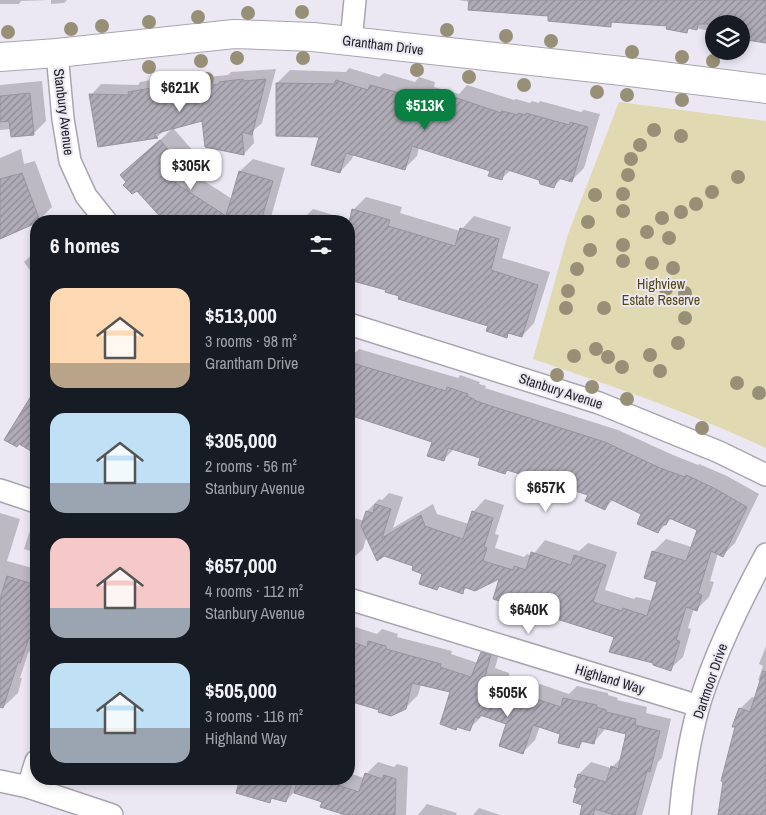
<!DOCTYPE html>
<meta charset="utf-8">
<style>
body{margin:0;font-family:"Archivo Narrow",sans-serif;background:#20242c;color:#f1f3f6;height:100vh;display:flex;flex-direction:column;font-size:19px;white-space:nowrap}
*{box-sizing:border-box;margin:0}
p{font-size:16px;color:#9ea1a6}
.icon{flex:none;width:28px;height:28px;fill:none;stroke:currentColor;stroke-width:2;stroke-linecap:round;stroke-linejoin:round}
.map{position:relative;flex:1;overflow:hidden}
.panel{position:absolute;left:30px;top:215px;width:325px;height:570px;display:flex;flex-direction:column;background:#171b24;border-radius:20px;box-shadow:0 2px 8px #0003}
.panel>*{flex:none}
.buttons{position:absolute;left:705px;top:15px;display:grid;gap:10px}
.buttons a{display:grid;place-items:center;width:45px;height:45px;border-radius:50%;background:#171b24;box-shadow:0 2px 8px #0003;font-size:25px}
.price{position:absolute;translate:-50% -42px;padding:0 11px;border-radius:10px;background:#fff;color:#222;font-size:16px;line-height:32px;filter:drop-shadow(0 1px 2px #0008)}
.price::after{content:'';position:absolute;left:50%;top:30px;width:15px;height:11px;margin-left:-8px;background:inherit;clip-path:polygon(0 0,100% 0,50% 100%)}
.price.selected{background:#0b8043;color:#fff}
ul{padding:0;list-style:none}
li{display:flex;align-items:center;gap:15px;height:125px;padding:0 20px}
li span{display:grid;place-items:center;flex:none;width:140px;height:100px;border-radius:15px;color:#555}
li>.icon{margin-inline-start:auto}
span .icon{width:60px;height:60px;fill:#fffc;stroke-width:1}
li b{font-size:21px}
h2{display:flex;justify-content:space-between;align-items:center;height:60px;padding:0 20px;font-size:21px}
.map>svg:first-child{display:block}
.green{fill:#e1d9b2}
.shadow{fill:#0003}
.building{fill:url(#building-hatch);stroke:#97949f}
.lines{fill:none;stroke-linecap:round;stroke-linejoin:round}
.street-casing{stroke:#a8a5b1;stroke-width:24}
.secondary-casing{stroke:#a8a5b1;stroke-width:30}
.street{stroke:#fff;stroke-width:21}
.secondary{stroke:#fff;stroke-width:28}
.tree{fill:#989076}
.labels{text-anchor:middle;stroke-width:4;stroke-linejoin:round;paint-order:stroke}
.street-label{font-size:14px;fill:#1f1e22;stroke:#ebe8f4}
.park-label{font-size:14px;fill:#54480f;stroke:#ebe8f4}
</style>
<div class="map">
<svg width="766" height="815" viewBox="0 0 766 815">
<defs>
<pattern id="building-hatch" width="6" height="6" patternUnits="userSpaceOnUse" patternTransform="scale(1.25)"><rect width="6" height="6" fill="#afabb7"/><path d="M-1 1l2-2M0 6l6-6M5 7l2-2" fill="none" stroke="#8e8b94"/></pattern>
</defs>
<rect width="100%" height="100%" fill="#ebe8f4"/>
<path class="green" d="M619 102 766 121V448C691 413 612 386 533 359L568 234Z"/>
<path class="shadow" d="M0 0H49L21 1 19 4H0Z
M51 0H67L64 3 51 4Z
M458 0H766V42L748 39 746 41H741V24H714V32L691 27 686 32 668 25 614 21 610 25Z
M349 68 379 77 384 73 415 82 419 77 435 82 434 87 459 94 467 85 514 100 516 99 530 103 532 101 539 103 540 101 581 112 584 110 600 114 584 168 571 181 562 178 553 187 540 179 511 170 501 179 492 170 419 147 417 156 404 169 354 154 352 159 340 172 321 136 277 83 290 70 346 72Z
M276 69 262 123 253 131 254 143 244 154 206 146 203 120 165 130 157 137 99 146 91 95 101 84 138 85 140 82 162 78 163 80 195 75 196 78 228 75 231 72Z
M42 81 46 121 33 134 11 129 0 130V85Z
M173 128 194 152 181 166 232 199 240 171 253 159 285 168 271 217 286 221H161L158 220 161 216 122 175Z
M21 149 24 164 35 161 52 207 39 220 0 238V158Z
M366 197 402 207 400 213 460 231 474 216 511 227 502 258 550 272 534 323 522 336 510 332 506 336 490 325 387 289 349 279V221H301L313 209 350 220 353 210Z
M36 251V273L35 270 31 272 24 262Z
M359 349 458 378 460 375 480 382 479 384 486 386 485 388 618 430 673 455 698 465 699 464 727 476 759 494 735 543 723 555 718 553 710 581 714 582 709 597 697 609 694 608 688 628 691 629 683 657 670 669 655 662 615 636 501 576 468 587 462 592 440 586 437 589 424 573 415 565 367 535 363 549 351 560H349V516L364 521 367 511 379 499 382 500 389 493 403 497 393 528 433 504 437 514 469 524 473 512 485 499 504 505 495 534 499 535 495 548 524 557 527 554 532 556 545 540 579 551 588 543 617 552 605 590 634 599 636 597 653 601 658 581 653 552 666 539 692 547 699 529 672 518 658 532 643 513 613 500 605 508 589 494 509 469 505 473 482 458 454 449 444 459 433 441 355 415 349 421V350L356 352Z
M36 393V447L32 451V397Z
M0 513 20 519 7 561 36 569V567V639L32 649 28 653 20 678H22L18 693 2 708 0 707V610L2 597 0 596Z
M36 526V553L24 549 29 533Z
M349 625 377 634 382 629 398 634 397 637 452 651 451 654 478 663 482 653 494 641 502 643 495 668 509 673V678L536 688 540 684 569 694 577 686 608 693V695L618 698 617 700 647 707 646 713 671 719 662 758 658 762 642 815H581L584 804 578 787 575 786 579 774 591 762 611 768 622 757 628 733 606 728 593 743 585 740 579 746 562 733 540 726 535 740 522 753 508 723 483 715 469 729 459 726 456 728 452 692 421 684 418 695 405 708 380 709 349 699Z
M766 646V815H717L720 812 740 709 752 697 756 698 761 682 758 680 763 666 759 664Z
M378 762 394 767 397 764 408 767 406 815H340L341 812 323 801 294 792 286 801 274 797 269 802 241 781 234 779H349V773L364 778 366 774Z
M427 804 457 813 456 815H418Z
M479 808 500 815H473Z"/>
<path class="building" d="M469 0H766V43L741 39V24H698L697 30 688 28 687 33 666 29 667 26 611 22V27L548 21V16L468 10Z
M243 79 244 81 266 79 252 135 242 132 244 155 205 147 202 121 154 134 158 138 98 147 89 94 129 95 128 92 152 88V90L185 85V88L219 84V82Z
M336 80 368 90 370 85 404 94 405 89 423 95 422 100 450 108 454 97 501 113 502 111 518 115V113L526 115V113L569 125 570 122 588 127 572 182 558 178 554 188 540 184 539 180 505 169 502 180 488 176 490 171 412 146 405 170 346 153 340 173 311 165 319 137 276 136V83L334 84Z
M30 93 34 135 11 137 9 121 0 122V96Z
M160 140 182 166 168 178 226 216 239 171 273 181 261 221H164L137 191 132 194 123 185 126 182 120 175Z
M22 173 40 221H36V223L0 239V179Z
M352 209 390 220 388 226 455 246 460 228 499 239 491 270 538 285 522 337 508 333 507 338 486 331 488 326 398 299 399 296 385 292 386 290 349 280V222Z
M349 362 446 391 447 387 468 394 467 396 474 399V400L488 405 605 442 660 468 685 477 686 475 714 488 747 507 723 557 711 551 698 594 702 595 697 611 686 607 676 640 680 641 671 671 653 665V663L609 652 614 637 493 599 499 579 475 591 464 587 463 594 439 586 437 590 419 584 422 574 412 570 413 566 384 556 377 561 361 526 366 511 373 513 375 504 391 509 382 538 421 515 425 526 463 539 472 511 493 518 484 547 487 548 483 561 513 570 514 566 526 570 531 552 571 565 574 555 606 565 593 602 622 611 623 608 647 616 657 582 644 578 652 551 686 561 697 530 669 518 666 525 662 524 658 533 637 524 641 514 610 499 605 510 585 501 588 495 507 470 505 474 478 465 480 458 448 448 444 461 427 456 432 442 349 415Z
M36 388V454L19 444 17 447 4 440Z
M7 576 36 585V640L29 638 20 663 18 662 3 708 0 707V599Z
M349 641 367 647 368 641 386 646V649L441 664 440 667 471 677 481 652 491 655 484 680 498 685V690L525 700 527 696 561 707 563 698 597 705 596 707 606 710V712L636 719 635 725 660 731 650 772 647 771 635 815H614L595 809 593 815H580L582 805 573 802 577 788 574 787 578 774 606 782 611 766 618 769 626 734 598 727 594 744 581 741 579 748 558 743 560 734 533 725 523 754 499 746 506 724 480 715 479 718 475 717 470 731 457 727 456 730 440 724 450 692 412 683 406 709 391 716 378 712 379 710 349 701Z
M763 671 766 672V815H718L723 782 721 781 735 727H732L739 708 750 712Z
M365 773 382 779 384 775 396 779 395 815H346L320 807 322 802 294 793 298 779H330L329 782 359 792Z
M240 779H279L292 783 286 802 271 798 270 803 236 793Z"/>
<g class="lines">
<defs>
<path id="street" d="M351 41 355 0
M57 53 63 119 70 161 86 196 106 221
M349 324 599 403 719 452 766 475
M0 490 36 502
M349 599 699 706
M0 781 28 787 112 815
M28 787 36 761
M680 815C683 781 690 738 699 705 715 653 740 602 766 554"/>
<path id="secondary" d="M0 57 57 53 234 34 313 37 622 71 766 89"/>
</defs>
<use href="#street" class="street-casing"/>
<use href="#secondary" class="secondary-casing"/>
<use href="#street" class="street"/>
<use href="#secondary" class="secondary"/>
</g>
<g class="tree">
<circle cx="302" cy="12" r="7"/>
<circle cx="248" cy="13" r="7"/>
<circle cx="198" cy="17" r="7"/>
<circle cx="149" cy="22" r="7"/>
<circle cx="102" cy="26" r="7"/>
<circle cx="71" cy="29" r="7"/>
<circle cx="447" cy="30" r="7"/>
<circle cx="8" cy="32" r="7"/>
<circle cx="506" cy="36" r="7"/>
<circle cx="551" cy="41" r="7"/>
<circle cx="632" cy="52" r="7"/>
<circle cx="682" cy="57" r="7"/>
<circle cx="237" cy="58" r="7"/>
<circle cx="303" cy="58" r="7"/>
<circle cx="201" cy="61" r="7"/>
<circle cx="713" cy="61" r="7"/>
<circle cx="149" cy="67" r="7"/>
<circle cx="417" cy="70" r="7"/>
<circle cx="469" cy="77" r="7"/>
<circle cx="207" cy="79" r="7"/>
<circle cx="524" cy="85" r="7"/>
<circle cx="597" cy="92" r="7"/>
<circle cx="627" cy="95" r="7"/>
<circle cx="682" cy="100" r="7"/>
<circle cx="654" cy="130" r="7"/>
<circle cx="681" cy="136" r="7"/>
<circle cx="640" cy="145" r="7"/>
<circle cx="631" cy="159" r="7"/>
<circle cx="628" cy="175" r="7"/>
<circle cx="738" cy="177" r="7"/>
<circle cx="712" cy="192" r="7"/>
<circle cx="623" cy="194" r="7"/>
<circle cx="595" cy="195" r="7"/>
<circle cx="696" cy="204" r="7"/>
<circle cx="623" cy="211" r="7"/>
<circle cx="681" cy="212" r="7"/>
<circle cx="662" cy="218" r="7"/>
<circle cx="588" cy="222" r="7"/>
<circle cx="647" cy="232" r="7"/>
<circle cx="669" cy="238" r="7"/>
<circle cx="623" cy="245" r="7"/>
<circle cx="590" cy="250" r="7"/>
<circle cx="623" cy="261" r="7"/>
<circle cx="652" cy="263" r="7"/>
<circle cx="673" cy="268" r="7"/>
<circle cx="577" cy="269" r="7"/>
<circle cx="666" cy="289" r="7"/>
<circle cx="568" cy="291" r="7"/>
<circle cx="685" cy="293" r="7"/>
<circle cx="566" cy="308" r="7"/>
<circle cx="604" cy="308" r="7"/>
<circle cx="685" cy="318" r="7"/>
<circle cx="678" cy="343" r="7"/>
<circle cx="596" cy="349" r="7"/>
<circle cx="650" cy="355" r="7"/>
<circle cx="574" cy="356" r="7"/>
<circle cx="608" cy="357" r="7"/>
<circle cx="622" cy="367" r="7"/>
<circle cx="660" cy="371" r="7"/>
<circle cx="557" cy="375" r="7"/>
<circle cx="737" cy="383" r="7"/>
<circle cx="592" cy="387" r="7"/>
<circle cx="759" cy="393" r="7"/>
<circle cx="627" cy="399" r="7"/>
<circle cx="702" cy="428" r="7"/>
</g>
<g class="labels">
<g class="street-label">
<text transform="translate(383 45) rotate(7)" y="5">Grantham Drive</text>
<text transform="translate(64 112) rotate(83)" y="5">Stanbury Avenue</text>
<text transform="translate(561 391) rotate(18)" y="5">Stanbury Avenue</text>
<text transform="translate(610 679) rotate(17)" y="5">Highland Way</text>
<text transform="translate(710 681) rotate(-71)" y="5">Dartmoor Drive</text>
</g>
<g class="park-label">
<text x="661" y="289">Highview<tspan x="661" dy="16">Estate Reserve</tspan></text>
</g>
</g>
</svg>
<div class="buttons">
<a><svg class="icon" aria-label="layers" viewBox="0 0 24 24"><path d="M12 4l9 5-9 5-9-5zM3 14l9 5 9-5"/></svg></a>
</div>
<b class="price" style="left:180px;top:113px">$621K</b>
<b class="price selected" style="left:425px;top:131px">$513K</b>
<b class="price" style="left:191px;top:191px">$305K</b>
<b class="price" style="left:546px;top:513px">$657K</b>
<b class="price" style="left:529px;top:635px">$640K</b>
<b class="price" style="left:508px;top:718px">$505K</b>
<section class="panel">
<h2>6 homes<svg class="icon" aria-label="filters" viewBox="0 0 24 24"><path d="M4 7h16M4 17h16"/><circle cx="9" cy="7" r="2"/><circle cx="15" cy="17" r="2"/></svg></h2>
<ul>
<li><span style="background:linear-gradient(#ffd9b3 75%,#b9a48a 0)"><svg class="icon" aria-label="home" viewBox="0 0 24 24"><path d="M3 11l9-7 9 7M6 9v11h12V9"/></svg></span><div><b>$513,000</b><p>3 rooms · 98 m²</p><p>Grantham Drive</p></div></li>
<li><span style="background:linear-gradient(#bfe0f5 70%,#9aa5b1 0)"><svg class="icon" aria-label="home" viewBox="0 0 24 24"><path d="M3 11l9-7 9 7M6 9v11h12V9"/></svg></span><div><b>$305,000</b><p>2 rooms · 56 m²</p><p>Stanbury Avenue</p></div></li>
<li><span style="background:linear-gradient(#f6c9c9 70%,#9aa5b1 0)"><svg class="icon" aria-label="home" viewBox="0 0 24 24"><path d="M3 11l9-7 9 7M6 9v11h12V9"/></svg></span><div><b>$657,000</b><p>4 rooms · 112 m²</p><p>Stanbury Avenue</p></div></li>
<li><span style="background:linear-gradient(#bfe0f5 65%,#9aa5b1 0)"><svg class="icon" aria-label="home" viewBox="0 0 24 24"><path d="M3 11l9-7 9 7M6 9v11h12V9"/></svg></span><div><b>$505,000</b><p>3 rooms · 116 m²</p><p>Highland Way</p></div></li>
</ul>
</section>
</div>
